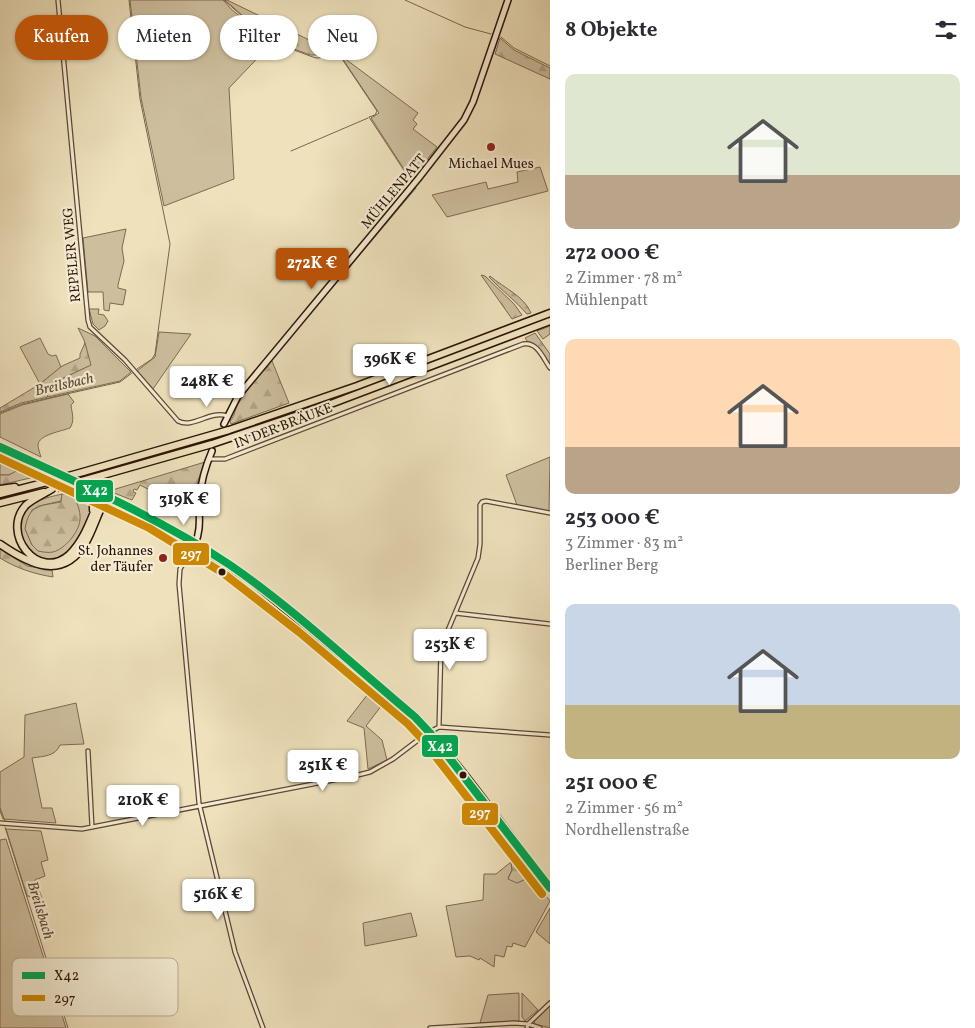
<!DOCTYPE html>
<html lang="de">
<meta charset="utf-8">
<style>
body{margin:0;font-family:Vollkorn,serif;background:#f2f2f3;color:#2b2b33;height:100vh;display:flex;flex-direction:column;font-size:19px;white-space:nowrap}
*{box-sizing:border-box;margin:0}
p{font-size:16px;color:#7c7c81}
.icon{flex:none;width:28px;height:28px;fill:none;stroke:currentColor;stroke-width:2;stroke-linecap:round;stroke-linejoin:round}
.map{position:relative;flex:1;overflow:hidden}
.sheet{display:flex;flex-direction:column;background:#fff;width:425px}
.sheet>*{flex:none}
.hud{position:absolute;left:15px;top:15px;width:460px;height:45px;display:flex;gap:10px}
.price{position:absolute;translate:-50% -42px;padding:0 11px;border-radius:5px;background:#fff;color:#222;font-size:16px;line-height:32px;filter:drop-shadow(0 1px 2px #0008)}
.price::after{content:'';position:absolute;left:50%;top:30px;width:15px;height:11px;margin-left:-8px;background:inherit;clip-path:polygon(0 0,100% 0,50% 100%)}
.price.active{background:#b45309;color:#fff}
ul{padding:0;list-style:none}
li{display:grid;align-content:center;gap:10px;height:265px;padding:0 15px}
li span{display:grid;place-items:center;height:155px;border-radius:10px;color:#555}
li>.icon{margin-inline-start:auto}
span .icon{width:90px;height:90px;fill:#fffc;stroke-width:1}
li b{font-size:21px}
h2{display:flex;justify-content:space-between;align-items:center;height:60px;padding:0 15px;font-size:21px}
.pill{padding:0 18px;border-radius:22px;background:#fff;box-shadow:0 1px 4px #0004;font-size:18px;line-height:45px}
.pill.active{background:#b45309;color:#fff}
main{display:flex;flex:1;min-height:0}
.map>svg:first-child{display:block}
.grass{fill:#cdbe9d;stroke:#7e6952}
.forest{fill:url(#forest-firs);stroke:#7e6952}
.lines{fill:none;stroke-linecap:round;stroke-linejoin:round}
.stream{stroke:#7a654e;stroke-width:1}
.secondary-tunnel{stroke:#d1c2a1;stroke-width:5;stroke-dasharray:5 2.5;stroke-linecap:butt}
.street-casing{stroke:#5e4734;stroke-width:5.5}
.secondary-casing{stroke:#2e1407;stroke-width:8}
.primary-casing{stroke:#2e1407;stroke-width:8}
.highway-casing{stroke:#2e1407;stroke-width:9}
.street{stroke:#f4ecd3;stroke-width:3}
.secondary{stroke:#f4ecd3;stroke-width:5}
.primary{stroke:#eee1bc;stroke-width:5}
.highway{stroke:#eee1bc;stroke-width:6}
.highway-bridge-casing{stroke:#2e1407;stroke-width:9;stroke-linecap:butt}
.highway-bridge{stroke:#eee1bc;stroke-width:6}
.bus-1-casing{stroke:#f4ecd3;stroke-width:11}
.bus-2-casing{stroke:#f4ecd3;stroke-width:11}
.bus-1{stroke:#00a651;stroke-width:8}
.bus-2{stroke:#cf8901;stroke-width:8}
.poi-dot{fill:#8f2418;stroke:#f4ecd3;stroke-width:2}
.bus-dot{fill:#2e1407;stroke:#f4ecd3;stroke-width:2}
.labels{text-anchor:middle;stroke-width:4.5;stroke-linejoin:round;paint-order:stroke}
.poi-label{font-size:14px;fill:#2e1407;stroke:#f4ecd3}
.street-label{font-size:14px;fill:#2e1407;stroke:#f4ecd3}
.water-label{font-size:15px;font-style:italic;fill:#614a37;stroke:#f4ecd3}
.key{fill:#f4ecd3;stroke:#b9ab96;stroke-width:1}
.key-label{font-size:14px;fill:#2e1407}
.line-badge{stroke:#f4ecd3;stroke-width:2}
.badge-label{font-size:14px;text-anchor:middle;font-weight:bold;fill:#fff}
</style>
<main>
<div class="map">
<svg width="550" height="1028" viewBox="0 0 550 1028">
<defs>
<pattern id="forest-firs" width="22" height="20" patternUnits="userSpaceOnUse" patternTransform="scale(1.25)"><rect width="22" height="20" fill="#cdbe9d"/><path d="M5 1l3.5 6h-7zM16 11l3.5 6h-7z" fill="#b0a286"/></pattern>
</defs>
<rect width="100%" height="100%" fill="#eee1bc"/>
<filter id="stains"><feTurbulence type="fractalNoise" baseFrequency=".004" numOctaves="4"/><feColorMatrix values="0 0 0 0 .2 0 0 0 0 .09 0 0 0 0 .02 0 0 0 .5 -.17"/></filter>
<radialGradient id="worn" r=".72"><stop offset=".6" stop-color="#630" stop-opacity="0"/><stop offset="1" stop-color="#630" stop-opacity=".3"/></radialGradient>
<path class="grass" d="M130 0H223L231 9 272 43 229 88 234 179 164 206 141 98Z
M340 55 418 113 413 120 417 124 413 129 437 147 411 180 371 118 379 113Z
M540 167 548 191 447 217 432 195 486 182 488 189 518 182 517 172Z
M126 229 122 248 124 261 118 285V288L126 290 123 305 110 303 109 311 104 310 103 292H88L83 238Z
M89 309H99L98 314 104 315 108 321 105 326 99 330 93 324Z
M550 326V334L543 339 537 331Z
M78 328 95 336 131 372 120 381 48 397 43 388 90 365 84 340Z
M159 332 191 334 153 389 137 371 155 357Z
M40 338 48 354 52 356 56 355 61 367 40 384 20 347Z
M68 394 74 402 71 405C72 414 75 420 70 428 62 431 38 435 38 445 38 448 40 454 41 457L0 437V414L22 405Z
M550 457 549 511 517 505 506 475Z
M0 459 17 467 18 471 9 475H0Z
M78 491 85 502H91C93 524 68 567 41 559 34 557 28 549 22 545 21 538 18 528 20 521 25 501 46 498 62 494L61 501 39 506 32 510 26 526V531L32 545 77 504 72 493Z
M371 690 385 701 366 726 382 740 387 760 368 769 364 728 347 721Z
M76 703 84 744 60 745C55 757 43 756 32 758L42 808H52L56 823 3 819 0 811V772L24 757 25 715Z
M6 829 41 831 48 860 41 862 45 876 35 880 42 898 27 896Z
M6 839 66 1028H0V840Z
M511 862 512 870 508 878 520 882 526 877 527 871 550 901 525 947 513 943 512 947 507 946 504 957 495 955 494 967 480 958 479 960 470 956 456 957 446 906 483 900 484 874H496Z
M550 908V944L536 932Z
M411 913 417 936 365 946 363 923Z
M519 993V1021L480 1023 488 995Z
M522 993 538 1010 525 1021 522 1017Z
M550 1005V1028L535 1024 534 1021Z"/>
<path class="forest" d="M225 0H227L340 55H310L270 40Z
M500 38 514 50 550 68V79L495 54Z
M481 275 485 276 514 304 522 315 512 319Z
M490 276C504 288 524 296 531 313L527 314C516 301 501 290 489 277Z
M535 333 550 354V366L534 344 528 342 525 338Z
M85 343 91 365 44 387 48 397 21 403 0 412V408L40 384 62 366 80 358V354Z
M272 361 289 403 231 424 230 421C236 414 234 411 238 404 247 389 260 374 272 361Z
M0 456 17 463 39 476 0 485V475H9L18 470 17 467 0 459Z
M205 462 196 487 195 509 185 508 140 485 137 490 134 489 133 492 136 493 132 500 109 491Z
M72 493C76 501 81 510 80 520 79 532 65 549 53 552 48 553 43 552 38 551L32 545 25 529C29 504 40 506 61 502L62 494Z
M0 549 27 566 52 570 53 577C34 574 16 568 0 558Z
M516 857 527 871 524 880 517 883 508 879 512 870 511 862Z"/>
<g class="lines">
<path class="stream" d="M129 0 140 99 170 244 155 354 152 359 137 369
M224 0 270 41 310 56 316 58 340 56 377 111 375 115 369 117 411 181
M405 0 465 27 491 34
M501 37 514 48 550 66
M291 151 368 118
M267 365 416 188
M0 413 22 404 120 382 132 373
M0 808 5 821
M5 827 68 1028"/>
<path class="secondary-tunnel" d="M212 451 224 424"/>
<defs>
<path id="street" d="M58 0 88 320 90 327 125 360 178 421C193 429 210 410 227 416
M210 459H225L523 344C537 341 543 358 550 368
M195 544 180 569 179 584 199 803 235 952 263 1028
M455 613 550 624
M439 727 441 647 478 558 480 544V505L482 502 486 501 550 513
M88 751 92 827
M0 823 82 829 354 776 370 772 393 759 426 734 439 727 550 735
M430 1028 514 1023 528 1024 540 1028
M527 1028 528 1024 550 1003"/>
<path id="secondary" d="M224 424 238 396 418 179 464 120 473 102 508 0
M107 497 154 519 251 581 415 717C464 767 507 832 550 888
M195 544C202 528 198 514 200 497 201 481 206 465 212 451"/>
<path id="primary" d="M0 447 105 496"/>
<path id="highway" d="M83 472 229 430 357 386 550 313
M96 477 212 444 328 405 550 321
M79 484 93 501V510
M0 489 15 487
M52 489C44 494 33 499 26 505 0 533 38 582 69 555 86 539 92 514 102 494
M0 494 43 483
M0 503 44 492
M0 544C29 564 63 582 86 542 94 528 98 511 107 497"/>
</defs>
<use href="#street" class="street-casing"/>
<use href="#secondary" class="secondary-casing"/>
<use href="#primary" class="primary-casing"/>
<use href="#highway" class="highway-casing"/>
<use href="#street" class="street"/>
<use href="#secondary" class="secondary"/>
<use href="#primary" class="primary"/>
<use href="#highway" class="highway"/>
<defs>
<path id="highway-bridge" d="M43 483 83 472
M57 488 96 477"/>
</defs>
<use href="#highway-bridge" class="highway-bridge-casing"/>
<use href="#highway-bridge" class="highway-bridge"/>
<defs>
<path id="bus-1" d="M0 447C78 483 158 517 230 565 294 609 355 667 415 717L430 733 550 888"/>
<path id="bus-2" d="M0 458 149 528 223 573 299 632 408 724 422 739 542 894"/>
</defs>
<use href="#bus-1" class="bus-1-casing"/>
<use href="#bus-2" class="bus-2-casing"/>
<use href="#bus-1" class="bus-1"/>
<use href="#bus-2" class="bus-2"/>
</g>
<g class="poi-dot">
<circle cx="491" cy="147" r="5"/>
<circle cx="163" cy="558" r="5"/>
</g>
<g class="bus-dot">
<circle cx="222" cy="572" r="4.5"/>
<circle cx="463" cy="775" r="4.5"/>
</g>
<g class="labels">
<g class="poi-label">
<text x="491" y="168">Michael Mues</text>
<text x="153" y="555" text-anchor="end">St. Johannes<tspan x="153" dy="16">der Täufer</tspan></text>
</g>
<g class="street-label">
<text transform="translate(393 191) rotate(-50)" y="5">MÜHLENPATT</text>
<text transform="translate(71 255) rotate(-95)" y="5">REPELER WEG</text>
<text transform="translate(283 425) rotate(-21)" y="5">IN DER BRÄUKE</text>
</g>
<g class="water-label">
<text transform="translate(64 384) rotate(-13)" y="5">Breilsbach</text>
<text transform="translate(41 910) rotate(73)" y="5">Breilsbach</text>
</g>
</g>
<rect x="12" y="958" width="166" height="58" rx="8" class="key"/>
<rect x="22" y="972" width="23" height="7" fill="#00a651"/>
<rect x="22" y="995" width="23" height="6" fill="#cf8901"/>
<g class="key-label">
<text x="54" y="980">X42</text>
<text x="54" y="1003">297</text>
</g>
<g class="line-badge">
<rect x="75" y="479" width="39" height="24" rx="5" fill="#00a651"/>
<rect x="172" y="542" width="38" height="24" rx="5" fill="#cf8901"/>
<rect x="421" y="734" width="38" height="24" rx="5" fill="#00a651"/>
<rect x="461" y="802" width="38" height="24" rx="5" fill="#cf8901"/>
</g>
<g class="badge-label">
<text x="95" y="495">X42</text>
<text x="191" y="559">297</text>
<text x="440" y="751">X42</text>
<text x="480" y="818">297</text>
</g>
<rect width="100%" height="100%" filter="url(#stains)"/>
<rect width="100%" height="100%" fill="url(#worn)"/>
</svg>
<b class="price active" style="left:312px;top:290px">272K €</b>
<b class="price" style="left:390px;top:386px">396K €</b>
<b class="price" style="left:207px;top:408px">248K €</b>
<b class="price" style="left:184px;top:526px">319K €</b>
<b class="price" style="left:450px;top:671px">253K €</b>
<b class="price" style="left:323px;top:792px">251K €</b>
<b class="price" style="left:143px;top:827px">210K €</b>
<b class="price" style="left:218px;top:921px">516K €</b>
<div class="hud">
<a class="pill active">Kaufen</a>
<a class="pill">Mieten</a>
<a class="pill">Filter</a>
<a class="pill">Neu</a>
</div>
</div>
<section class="sheet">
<h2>8 Objekte<svg class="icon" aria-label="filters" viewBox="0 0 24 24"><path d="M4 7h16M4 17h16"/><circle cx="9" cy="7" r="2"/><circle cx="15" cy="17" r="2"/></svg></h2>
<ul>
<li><span style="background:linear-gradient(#dfe7d0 65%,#b9a48a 0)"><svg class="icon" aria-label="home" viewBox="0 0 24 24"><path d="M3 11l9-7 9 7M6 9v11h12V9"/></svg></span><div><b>272 000 €</b><p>2 Zimmer · 78 m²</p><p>Mühlenpatt</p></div></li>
<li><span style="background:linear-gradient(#ffd9b3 70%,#b9a48a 0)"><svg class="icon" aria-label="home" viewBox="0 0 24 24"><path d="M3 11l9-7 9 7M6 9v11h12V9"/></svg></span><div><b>253 000 €</b><p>3 Zimmer · 83 m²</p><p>Berliner Berg</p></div></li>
<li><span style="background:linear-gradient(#c9d6e8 65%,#c2b280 0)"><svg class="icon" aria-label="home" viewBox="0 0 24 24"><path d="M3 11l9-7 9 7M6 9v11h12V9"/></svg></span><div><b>251 000 €</b><p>2 Zimmer · 56 m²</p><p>Nordhellenstraße</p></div></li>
</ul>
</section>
</main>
